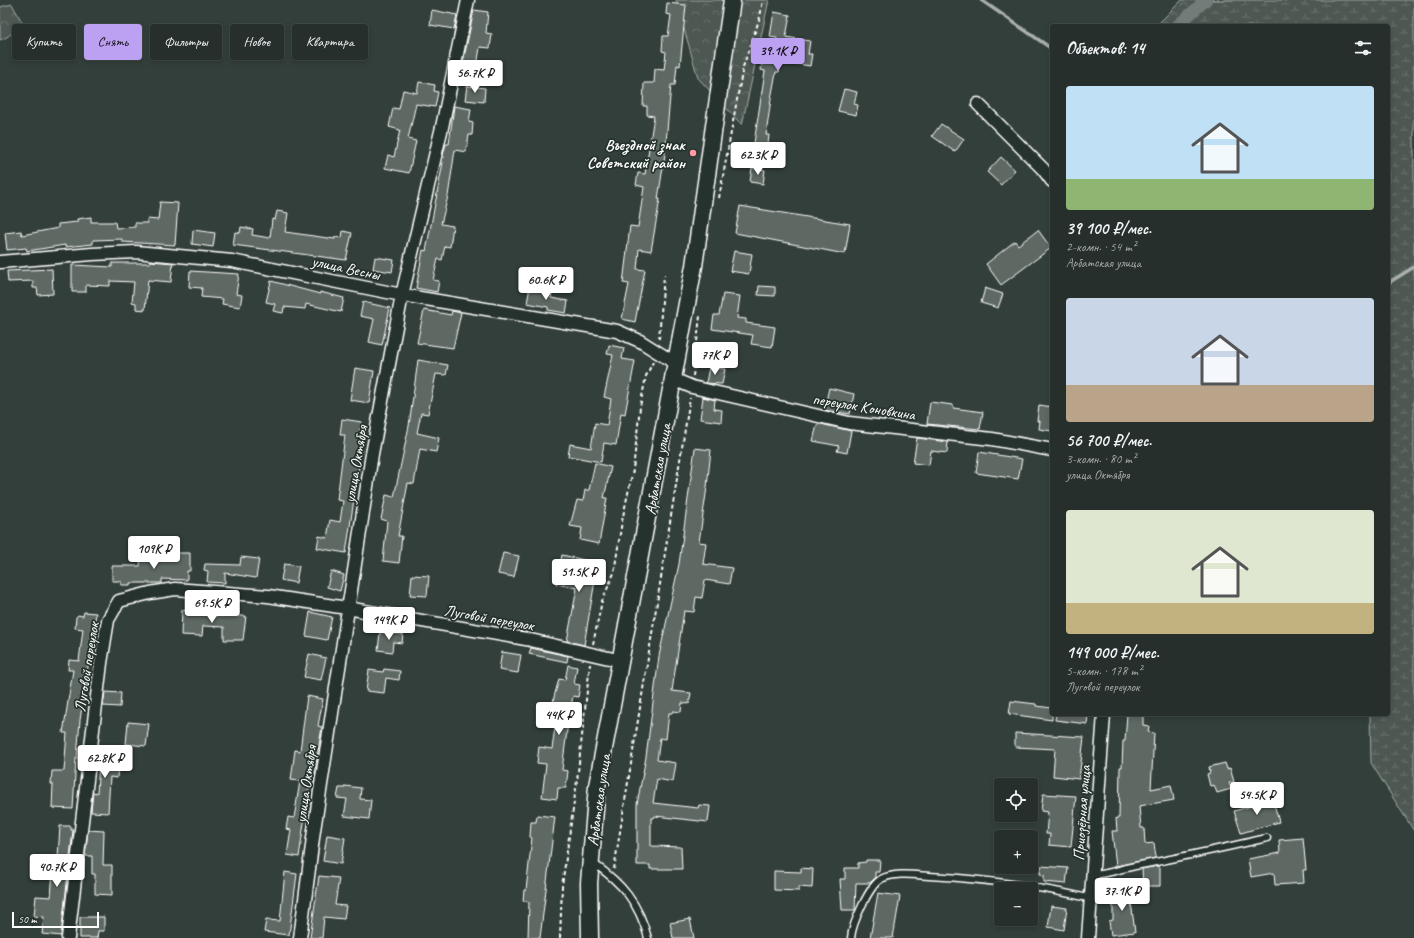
<!DOCTYPE html>
<html lang="ru">
<meta charset="utf-8">
<style>
body{margin:0;font-family:Caveat,sans-serif;background:#323b38;color:#f1f3f6;height:100vh;display:flex;flex-direction:column;font-size:15px;white-space:nowrap}
*{box-sizing:border-box;margin:0}
p{font-size:13px;color:#a4a9a9}
.icon{flex:none;width:22px;height:22px;fill:none;stroke:currentColor;stroke-width:2;stroke-linecap:round;stroke-linejoin:round}
.map{position:relative;flex:1;overflow:hidden}
.details{position:absolute;left:1050px;top:24px;width:340px;height:692px;display:flex;flex-direction:column;background:#262f2c;border-radius:4px;box-shadow:0 2px 6px #0003,0 0 0 1px #424a48}
.details>*{flex:none}
.hud{position:absolute;left:12px;top:24px;width:380px;height:36px;display:flex;gap:8px}
.buttons{position:absolute;left:994px;top:778px;display:grid;gap:8px}
.buttons a{display:grid;place-items:center;width:44px;height:44px;border-radius:4px;background:#262f2c;box-shadow:0 2px 6px #0003,0 0 0 1px #424a48;font-size:20px}
.scale{position:absolute;left:12px;bottom:10px;width:87px;box-sizing:border-box;padding-left:4px;border:2px solid #fff;border-top:0;font-size:11px;line-height:14px;white-space:nowrap;color:#fff;-webkit-text-stroke:3px #26332d;paint-order:stroke}
.price{position:absolute;translate:-50% -34px;padding:0 9px;border-radius:4px;background:#fff;color:#222;font-size:13px;line-height:26px;filter:drop-shadow(0 1px 2px #0008)}
.price::after{content:'';position:absolute;left:50%;top:24px;width:12px;height:9px;margin-left:-6px;background:inherit;clip-path:polygon(0 0,100% 0,50% 100%)}
.price.on{background:#bca0f2;color:#111}
ul{padding:0;list-style:none}
li{display:grid;align-content:center;gap:8px;height:212px;padding:0 16px}
li span{display:grid;place-items:center;height:124px;border-radius:4px;color:#555}
li>.icon{margin-inline-start:auto}
span .icon{width:72px;height:72px;fill:#fffc;stroke-width:1}
li b{font-size:17px}
h2{display:flex;justify-content:space-between;align-items:center;height:48px;padding:0 16px;font-size:17px}
.tag{padding:0 14px;border-radius:4px;background:#262f2c;box-shadow:0 2px 6px #0003,0 0 0 1px #424a48;font-size:14px;line-height:36px}
.tag.on{background:#bca0f2;color:#111}
.map>svg:first-child{display:block}
.forest{fill:url(#forest-crowns);stroke:#a6aca9}
.wetland{fill:url(#wetland-marsh);stroke:#a6aca9}
.lines{fill:none;stroke-linecap:round;stroke-linejoin:round}
.stream{stroke:#abb0ae;stroke-width:3.5}
.canal{stroke:#737b78;stroke-width:12}
.building{fill:#5f6964;stroke:#fff}
.service-casing{stroke:#fff;stroke-width:9}
.minor-casing{stroke:#fff;stroke-width:15}
.secondary-casing{stroke:#fff;stroke-width:19}
.path{stroke:#fff;stroke-width:2;stroke-dasharray:4 3;stroke-linecap:butt}
.service{stroke:#26332d;stroke-width:6}
.minor{stroke:#26332d;stroke-width:12}
.secondary{stroke:#26332d;stroke-width:16}
.poi-dot{fill:#ff9aa2;stroke:#26332d;stroke-width:1.5}
.labels{text-anchor:middle;stroke-width:3.5;stroke-linejoin:round;paint-order:stroke}
.poi-label{font-size:16px;font-weight:bold;fill:#fff;stroke:#26332d;text-anchor:end}
.street-label{font-size:16px;fill:#fff;stroke:#26332d}
</style>
<div class="map">
<svg width="1414" height="938" viewBox="0 0 1414 938">
<defs>
<pattern id="forest-crowns" width="20" height="18" patternUnits="userSpaceOnUse"><rect width="20" height="18" fill="#4d5853"/><path d="M2 6a3 3 0 1 1 6 0M12 15a3 3 0 1 1 6 0" fill="none" stroke="#68716d"/></pattern>
<pattern id="wetland-marsh" width="20" height="14" patternUnits="userSpaceOnUse"><rect width="20" height="14" fill="#4d5853"/><path d="M1 5h8M5 5V1M11 12h8M15 12V8" fill="none" stroke="#68716d"/></pattern>
</defs>
<rect width="100%" height="100%" fill="#333f3a"/>
<filter id="ink" filterUnits="userSpaceOnUse"><feTurbulence type="fractalNoise" baseFrequency=".025" numOctaves="2"/><feDisplacementMap in="SourceGraphic" scale="8" xChannelSelector="R" yChannelSelector="G"/><feConvolveMatrix kernelMatrix="1 2 1 2 8 2 1 2 1" color-interpolation-filters="sRGB"/></filter>
<g filter="url(#ink)">
<path class="forest" d="M676 0H769L742 125 698 78Z
M1182 0H1235L1220 26H1156Z
M12 4 23 24 7 37 0 40V7Z"/>
<path class="wetland" d="M1205 0H1414V831L1371 763 1370 714H1388V26H1178Z"/>
<g class="lines">
<path class="stream" d="M981 0 1052 49
M1388 283 1414 267"/>
<path class="canal" d="M1177 26 1206 0"/>
</g>
<path class="building" d="M667 3 686 5 680 66 677 65 675 85H671L665 154 658 199H660L651 251 639 249 637 269 645 270 635 322 622 319 629 284 623 283 630 226 638 227 644 187 636 185 638 173 645 174 654 116 647 115V106H643L644 83H654L655 69 664 70 666 52 662 51 663 36H668L671 15 666 14Z
M432 10 457 15 454 29 430 25Z
M474 10 488 12 486 33 492 34 490 48 480 47 475 80 460 77Z
M774 12 790 15 786 37 810 41 808 54H812L810 66 781 61 779 72H776L771 99 766 135H769L767 152 753 150 765 71 761 70 763 56 773 58 777 38 770 37Z
M419 82 435 85 434 91 438 92 435 107 416 104 408 139 416 141 409 173 385 168 388 155 394 157 400 130 389 127 393 108 399 109 403 90 417 93Z
M467 86 485 88 484 102 465 100Z
M844 89 857 92 854 104 858 105 856 115 838 111Z
M454 106 471 109 469 122 473 123 472 135H469L466 152 455 150 448 196 441 224 453 226 450 247 445 246 442 260 438 259 433 280 439 281 437 292 416 288 423 250 426 251 444 157 443 155 446 144H449Z
M941 124 964 139 955 152 932 136Z
M1001 157 1015 170 1001 185 987 172Z
M752 168 765 170 763 184 750 182Z
M160 202 178 203 175 245 122 242V239L93 240V244L65 247V245L27 251 26 248 7 250 5 233 21 231 22 235 58 228V224L77 222V219L91 217V222H115L116 228 135 227V223H147V219L158 220Z
M740 206 850 224 845 254 735 233Z
M277 211 288 213 285 232 335 239V237L342 238 343 231 352 233 346 260 233 245 235 232 240 233 241 227 253 229 252 235 270 238 272 219 275 220Z
M193 230 215 233 213 247 192 244Z
M1038 230 1051 248 1001 285 986 264 1015 241 1018 245Z
M734 251 752 254 749 274 730 271Z
M375 257 394 260 392 272 373 269Z
M150 261 173 263 171 282 148 280 145 310 136 309V303L132 302 134 282 110 281V286L86 285V292H72V265L112 267V263H150Z
M52 269 53 294 38 295 37 288H33V281L8 282 7 271Z
M190 271 239 274 236 294 242 295 240 307 222 304 223 299 201 297 202 288 189 287Z
M271 281 320 294V292L344 298 341 312 306 304 305 309 284 307 283 313 273 311 275 304 266 302Z
M759 286 775 287V296L758 295Z
M530 287 545 290 544 292 552 294 551 298 568 301 566 313 548 310V307L527 303Z
M985 288 1003 294 998 308 981 303Z
M723 294 740 296 737 318 746 319V323L775 327 772 347 751 344 753 335 712 329 714 315H719Z
M363 302 390 308 382 345 369 342 374 319 360 316Z
M424 310 451 315 452 311 461 313 453 348 417 343Z
M609 345 624 348 622 359 635 361 625 414 621 413 616 445 604 443 601 462 568 456 570 444 591 448 595 423 607 425 611 399 604 397 613 355 607 354Z
M418 360 448 365 446 375 436 374 428 414 421 413 417 433 439 438 436 452 420 449 414 484 408 483 398 536H402L399 563 383 561 387 521 381 519 386 495 394 497 409 426Z
M709 367 725 369 722 384 706 383Z
M355 368 374 371 369 403 350 400Z
M829 388 854 394 850 414 824 410Z
M703 397 715 400 714 409 722 410 721 422 700 419Z
M930 402 953 405V408L983 412 980 429 927 424Z
M1039 405 1052 407V431L1039 429 1040 421H1037Z
M342 419 362 422 360 431 364 432 346 553 317 548 319 536 327 538 330 520 340 522 343 501 337 500 345 435H340Z
M821 424 851 431 847 453 837 451 839 446 813 441 817 425Z
M917 438 948 442 947 453 931 451 929 465 913 463Z
M695 448 711 450 707 487 699 542 706 543 703 564 732 568 729 584 705 580 702 598 696 597 694 612 684 611 672 691 691 693 689 704 682 703 681 712 673 711 672 713H669L666 739 660 738 657 760 676 763 673 782 657 779 653 803 698 808 699 805 710 806 708 822 655 816 654 818H651V846L681 847 682 869H650V865H637V804L646 757 659 656 679 564Z
M979 452 1022 459 1018 479 976 473Z
M595 463 611 467 604 498H607L599 544 580 540 582 528 570 526 577 500 583 501 585 490H589Z
M176 553H190V571H187V580L162 579V583H130V585H121V581H112V566H140L141 555H176Z
M503 553 519 556 514 577 498 574Z
M562 555 598 563 584 645 567 641 577 588 556 584Z
M241 557 259 559 256 578 225 573V583L207 582 208 571 204 570 205 564 240 565Z
M284 564 299 566 296 583 281 580Z
M331 571 344 575 340 591 327 587Z
M412 575 429 576 427 596 410 595Z
M182 610 203 611V613L214 614 213 616H246L243 640H224V627L203 626 202 636 181 635Z
M84 612 96 613 80 720 77 758H76L73 809 52 808 53 784H51L52 771H64L67 733H63L73 670H68L69 660 79 661 83 629 75 628 76 617 78 615 83 616Z
M310 612 332 617 327 640 306 636Z
M380 632 403 634 402 643 393 642 392 652 378 650Z
M531 648 568 656 567 662 529 654Z
M502 652 521 655 518 673 499 670Z
M309 654 326 658 321 680 304 677Z
M568 665 577 667 574 684 580 685 578 697 573 696 568 722 562 770 568 771 566 788H558L557 799 542 797 546 764 537 763 539 747 552 749 556 720 551 719 554 697 559 679 565 680Z
M384 669 400 671 399 680 386 678 384 693 366 691 369 670 383 672Z
M105 692 121 693 120 707 103 706Z
M307 696 323 699 318 726 322 727 313 782H310L299 857 287 855 291 830 286 829 288 817 294 818 300 781 291 780 295 750 300 751Z
M1011 701 1036 704V706L1052 708V720L1009 714Z
M1056 714H1088L1087 724 1055 720Z
M1127 714H1143V725L1149 726 1148 732 1154 733 1151 789 1171 785 1174 800 1139 806 1141 828H1144L1145 844 1154 843 1156 858 1116 866 1112 831H1117L1116 818H1119L1120 767H1122L1123 741H1125Z
M128 722 149 724 146 746 126 744Z
M1015 733 1084 737 1079 779 1053 776 1055 749 1015 747Z
M100 748 119 750 117 778 110 777 108 813 91 812 93 792 97 793Z
M1225 763 1227 769 1230 768 1234 782 1229 783 1231 789 1217 793 1214 785 1210 786 1207 774 1210 773 1209 767Z
M345 786 361 788 360 799 371 800 369 819 344 816 347 799 337 798 339 788H345Z
M1043 794 1076 796 1071 847 1049 845 1050 834H1046L1048 812 1041 811Z
M1273 800 1279 822 1241 833 1234 811Z
M537 815 555 817 540 938H528L529 902 523 901 524 890H526L532 838 530 837 531 822H536Z
M60 826H71V830H73L61 936 42 934 44 917 34 916 36 896 51 897 54 857H58Z
M88 830 104 831 103 865H112V895L95 894V874H92V856H85Z
M327 835 345 838 341 864 323 861Z
M1303 838 1306 870H1303L1304 883 1275 885 1274 873 1251 877 1248 859 1280 853 1279 840Z
M866 860H880L879 872H875V878L870 883H856L855 910H842L840 879H845V868H858V863L866 862Z
M1041 866 1068 868 1066 884 1044 882V875L1040 874Z
M1157 866 1160 868V886H1143L1142 869Z
M801 868 813 869 812 888 799 887V891L774 890V871L801 872Z
M285 872 297 874 289 935 264 932 266 920 280 921Z
M319 876 339 878 335 905 346 906 344 919 324 917 322 938H310Z
M1113 887H1132V902H1131L1135 932 1111 935 1109 921 1113 920Z
M878 893 900 896 893 938H870Z
M1051 906 1067 908 1064 930 1048 927Z
M80 917H104V931H98L97 938H80Z
M690 919 694 938H673L670 923Z"/>
<g class="lines">
<defs>
<path id="service" d="M593 863C622 883 639 903 648 938
M1093 875C1108 874 1120 869 1135 866 1179 858 1223 848 1267 838
M851 938C852 924 869 886 881 879 895 872 914 875 929 876 984 879 1038 886 1092 899"/>
<path id="minor" d="M978 104 1043 169 1052 181
M0 262 92 254 136 252 232 261 402 295 617 331 640 341 675 363
M673 379 692 387 849 423 992 439 1052 450
M68 938 101 663 108 620 119 601 150 593 175 589 268 596 347 608 526 639 622 661
M300 938 314 830 372 454 402 295 442 127 468 0
M1088 938 1104 714"/>
<path id="secondary" d="M590 938 589 883 597 786 694 266 732 0"/>
</defs>
<use href="#service" class="service-casing"/>
<use href="#minor" class="minor-casing"/>
<use href="#secondary" class="secondary-casing"/>
<path class="path" d="M719 198 743 67 760 17 763 0
M659 339 664 275
M693 376 700 316
M593 644 602 601 614 573 622 521 633 470 640 407 646 376 653 362
M614 869 690 398
M560 938 562 886 577 781 590 664"/>
<use href="#service" class="service"/>
<use href="#minor" class="minor"/>
<use href="#secondary" class="secondary"/>
</g>
</g>
<circle class="poi-dot" cx="693" cy="153" r="4"/>
<g class="labels">
<g class="poi-label">
<text x="685" y="150">Въездной знак<tspan x="685" dy="18">Советский район</tspan></text>
</g>
<g class="street-label">
<text transform="translate(346 267) rotate(12)" y="6">улица Весны</text>
<text transform="translate(864 406) rotate(9)" y="6">переулок Коновкина</text>
<text transform="translate(355 464) rotate(-80)" y="6">улица Октября</text>
<text transform="translate(657 469) rotate(-80)" y="6">Арбатская улица</text>
<text transform="translate(489 617) rotate(10)" y="6">Луговой переулок</text>
<text transform="translate(86 667) rotate(-81)" y="6">Луговой переулок</text>
<text transform="translate(305 784) rotate(-82)" y="6">улица Октября</text>
<text transform="translate(598 800) rotate(-82)" y="6">Арбатская улица</text>
<text transform="translate(1081 813) rotate(-86)" y="6">Приозёрная улица</text>
</g>
</g>
</svg>
<div class="buttons">
<a><svg class="icon" aria-label="locate" viewBox="0 0 24 24"><circle cx="12" cy="12" r="6"/><path d="M12 2v4M12 18v4M2 12h4M18 12h4"/></svg></a>
<a>+</a>
<a>−</a>
</div>
<div class="scale">50 m</div>
<b class="price on" style="left:778px;top:72px">39.1K ₽</b>
<b class="price" style="left:475px;top:94px">56.7K ₽</b>
<b class="price" style="left:758px;top:176px">62.3K ₽</b>
<b class="price" style="left:546px;top:301px">60.6K ₽</b>
<b class="price" style="left:715px;top:376px">77K ₽</b>
<b class="price" style="left:154px;top:570px">109K ₽</b>
<b class="price" style="left:579px;top:593px">51.5K ₽</b>
<b class="price" style="left:212px;top:624px">69.5K ₽</b>
<b class="price" style="left:389px;top:641px">149K ₽</b>
<b class="price" style="left:559px;top:736px">44K ₽</b>
<b class="price" style="left:105px;top:779px">62.8K ₽</b>
<b class="price" style="left:1257px;top:816px">54.5K ₽</b>
<b class="price" style="left:57px;top:888px">40.7K ₽</b>
<b class="price" style="left:1122px;top:912px">37.1K ₽</b>
<div class="hud">
<a class="tag">Купить</a>
<a class="tag on">Снять</a>
<a class="tag">Фильтры</a>
<a class="tag">Новое</a>
<a class="tag">Квартира</a>
</div>
<section class="details">
<h2>Объектов: 14<svg class="icon" aria-label="filters" viewBox="0 0 24 24"><path d="M4 7h16M4 17h16"/><circle cx="9" cy="7" r="2"/><circle cx="15" cy="17" r="2"/></svg></h2>
<ul>
<li><span style="background:linear-gradient(#bfe0f5 75%,#8fb573 0)"><svg class="icon" aria-label="home" viewBox="0 0 24 24"><path d="M3 11l9-7 9 7M6 9v11h12V9"/></svg></span><div><b>39 100 ₽/мес.</b><p>2-комн. · 54 m²</p><p>Арбатская улица</p></div></li>
<li><span style="background:linear-gradient(#c9d6e8 70%,#b9a48a 0)"><svg class="icon" aria-label="home" viewBox="0 0 24 24"><path d="M3 11l9-7 9 7M6 9v11h12V9"/></svg></span><div><b>56 700 ₽/мес.</b><p>3-комн. · 80 m²</p><p>улица Октября</p></div></li>
<li><span style="background:linear-gradient(#dfe7d0 75%,#c2b280 0)"><svg class="icon" aria-label="home" viewBox="0 0 24 24"><path d="M3 11l9-7 9 7M6 9v11h12V9"/></svg></span><div><b>149 000 ₽/мес.</b><p>5-комн. · 178 m²</p><p>Луговой переулок</p></div></li>
</ul>
</section>
</div>
